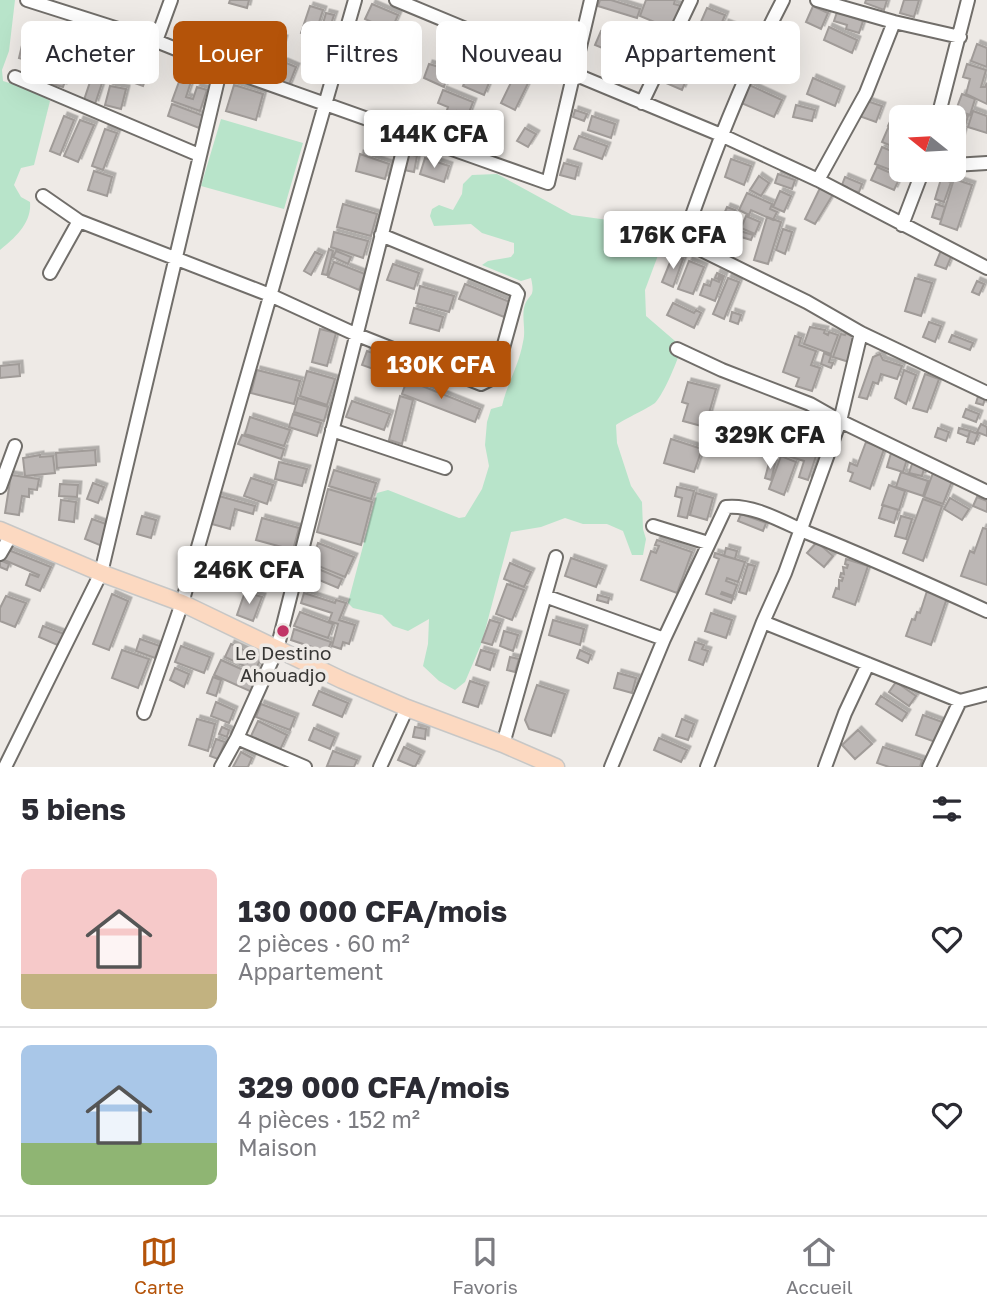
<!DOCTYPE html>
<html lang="fr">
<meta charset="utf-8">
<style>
body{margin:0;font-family:"Golos Text",sans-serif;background:#f2f2f3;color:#2b2b33;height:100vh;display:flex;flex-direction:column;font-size:26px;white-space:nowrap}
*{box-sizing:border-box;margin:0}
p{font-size:23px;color:#7c7c81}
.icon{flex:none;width:38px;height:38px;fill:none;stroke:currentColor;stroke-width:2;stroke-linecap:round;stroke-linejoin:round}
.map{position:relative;height:767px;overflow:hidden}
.drawer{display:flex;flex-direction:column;background:#fff;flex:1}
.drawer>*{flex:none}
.banner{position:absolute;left:21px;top:21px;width:945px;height:63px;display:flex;gap:14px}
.needle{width:46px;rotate:288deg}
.buttons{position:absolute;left:889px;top:105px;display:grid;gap:14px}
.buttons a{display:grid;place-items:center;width:77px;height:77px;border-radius:10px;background:#fff;box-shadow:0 7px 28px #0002;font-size:35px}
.price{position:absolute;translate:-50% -60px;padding:0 16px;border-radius:7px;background:#fff;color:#222;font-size:23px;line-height:46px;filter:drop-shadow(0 2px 4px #0008)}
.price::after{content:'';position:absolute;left:50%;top:42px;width:21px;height:16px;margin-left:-10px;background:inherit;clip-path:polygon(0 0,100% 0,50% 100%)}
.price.current{background:#b45309;color:#fff}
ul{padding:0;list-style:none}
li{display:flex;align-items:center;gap:21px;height:175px;padding:0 21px}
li+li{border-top:2px solid #e1e1e2}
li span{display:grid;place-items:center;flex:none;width:196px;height:140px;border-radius:10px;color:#555}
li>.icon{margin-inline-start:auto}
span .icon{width:84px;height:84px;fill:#fffc;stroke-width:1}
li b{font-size:30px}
h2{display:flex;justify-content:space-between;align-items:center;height:84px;padding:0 21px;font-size:30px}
.tag{padding:0 24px;border-radius:10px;background:#fff;box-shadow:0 7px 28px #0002;font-size:24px;line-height:63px}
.tag.current{background:#b45309;color:#fff}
.menu{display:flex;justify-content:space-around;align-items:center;height:98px;border-top:2px solid #e1e1e2;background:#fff;font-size:19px;color:#7c7c81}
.menu a{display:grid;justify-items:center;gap:4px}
.menu .current{color:#b45309}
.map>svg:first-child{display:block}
.green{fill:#b8e4ca}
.building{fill:#bcb7b5;stroke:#a09b98;stroke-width:2;filter:url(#shadow)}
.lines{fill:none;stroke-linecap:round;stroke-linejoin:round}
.minor-casing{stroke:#716e6a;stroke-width:16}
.major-casing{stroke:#c7c7c6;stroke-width:19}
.minor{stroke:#fff;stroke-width:12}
.major{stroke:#fcd9c1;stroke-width:16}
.poi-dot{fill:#c13466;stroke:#eeeae6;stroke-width:2.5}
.labels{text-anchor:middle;stroke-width:7;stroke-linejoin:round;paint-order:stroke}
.poi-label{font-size:19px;fill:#383735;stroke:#eeeae6}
</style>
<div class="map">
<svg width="987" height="767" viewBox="0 0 987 767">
<defs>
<filter id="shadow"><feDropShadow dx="3.5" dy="-3.5" stdDeviation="0" flood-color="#0004"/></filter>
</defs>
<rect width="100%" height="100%" fill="#eeeae6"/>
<path class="green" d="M0 0H15L9 51 2 70 3 81 35 91 50 101 34 165 21 168 14 185 21 197 30 202C32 223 15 238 0 250Z
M221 119 303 143 284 209 201 186Z
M497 174 572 215 608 220 634 227 654 235 663 242 645 290 646 316 682 347C677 361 665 392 655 403 650 407 625 419 616 425L617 443 631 486 642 502 643 529 646 539 643 555H632L623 531 607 524H583L565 518 541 527 511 532 482 642 465 682 455 690 439 681 423 666 428 644 429 619 408 631 393 626 382 615 353 608 348 603 377 493 388 490 459 518 465 517 482 489 489 466 485 445 487 422 491 409 502 406C507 384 519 365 523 342 526 331 522 319 524 308 528 292 536 300 531 278L521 281 482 265 488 261 511 257 514 253V243L482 233 471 224 434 226 430 216 432 209 439 205 453 210 462 194 463 184 472 175Z"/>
<path class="building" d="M230 0H249L247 8 229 3Z
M600 0H611L640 9 637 18 598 6Z
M646 0H675L674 4 681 6 671 29 640 16Z
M866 0H887L884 10 865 3Z
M904 0H919L914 17 900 13Z
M372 4 398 15 391 31 365 19Z
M310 6 323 10 314 38 301 33Z
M813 6 828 13 821 29 806 22Z
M707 8 725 15 718 32 700 24Z
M837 12 863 21 859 33 846 29 847 25 834 21Z
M326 13 334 15 327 36 320 34Z
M725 23 756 35 750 50 719 39Z
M829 27 857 40 852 53 824 40Z
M26 28 46 33 38 63 19 58Z
M601 31 628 42 622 56 595 45Z
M91 32 105 37 95 67 81 62Z
M276 37 284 39 273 75 265 72Z
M681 39 710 50 703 66 675 55Z
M724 42 752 55 740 80 713 68Z
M977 44 987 48V67L971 61Z
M58 56 72 61 63 87 49 83Z
M475 58 496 66 484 95 463 86Z
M111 59 148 72 143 86 106 73Z
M677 60 700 69 697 78 674 68Z
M284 62 296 67 288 87 276 82Z
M429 64 449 70 444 87 424 78Z
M967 64 986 70 981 87H985L987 83V104L966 94 970 79 963 77Z
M519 66 533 73 515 110 501 103Z
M184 68 194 72 186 97 193 99 197 87 207 90 200 111 172 101Z
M94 70 105 74 95 104 84 100Z
M671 71 687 78 682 90 666 83Z
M813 78 841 90 835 106 807 94Z
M747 84 782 100 774 117 739 102Z
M234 85 263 94 256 120 226 111Z
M110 86 126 89 121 109 105 105Z
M443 90 473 102 468 115 457 111 455 116 446 113 448 107 438 103Z
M962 94 975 99 970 115 956 110Z
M864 100 882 106 876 122 859 116Z
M172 104 204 116 199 128 168 116Z
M796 105 815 110 812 121 793 117Z
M575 110 587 114 584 121 573 117Z
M973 111 987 116V133L968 127Z
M958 113 968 116 956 155 954 154V128Z
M893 115 901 118V131L888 126Z
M64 116 74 120 60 155 50 151Z
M592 116 615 124 611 138 588 130Z
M80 120 94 125 78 162 64 156Z
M525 128 536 134 528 147 517 141Z
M888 128 901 134V150L882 142Z
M105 129 117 133 103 170 92 166Z
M579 136 607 146 602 159 574 149Z
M882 147 901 155V174L875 164Z
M360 154 389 164 385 179 356 171Z
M408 154 417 156 414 172 404 170Z
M425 158 449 166 444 182 420 174Z
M731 159 751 166 744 185 725 177Z
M564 163 578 167 575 179 560 175Z
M877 167 900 177 894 190 871 180Z
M94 171 112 177 107 196 88 190Z
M778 174 795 180 792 189 775 183Z
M759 176 769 183 761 196 750 190Z
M845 177 862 184 859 192 846 190 847 187 842 185Z
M941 179 951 182 944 202 935 199Z
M954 179 972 185 957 230 940 224Z
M821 186 835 191 815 224 805 219Z
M780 191 791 196 784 212 773 207Z
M747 193 772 204 770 209 777 212 773 220 751 210 749 215 739 210Z
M343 204 377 214 371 236 337 227Z
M936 204 945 207 941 220 932 217Z
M727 207 735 210 725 233 717 230Z
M746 216 760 222 755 234 741 228Z
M767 217 781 222 768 264 754 260Z
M783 229 792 232 785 254 776 250Z
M740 231 753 235 751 240 738 236Z
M334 232 368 241 363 258 331 247Z
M942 248 953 252 946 269 935 265Z
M329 249 333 251 327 275 322 274Z
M336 251 351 257 348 264 333 257Z
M315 252 322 255 311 275 304 271Z
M673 255 683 259 673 287 662 282Z
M689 261 704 267 693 294 678 289Z
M334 262 365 274 359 290 328 277Z
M393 264 419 273 414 289 387 280Z
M717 273 724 276 715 301 700 295 704 284 710 286 712 279 719 282 720 279 722 280 723 278 719 276 718 279 715 278Z
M728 278 739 282 724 319 713 314Z
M915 278 932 283 921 316 905 311Z
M977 281 984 284 979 295 972 292Z
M465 284 510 302 504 317 459 299Z
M420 286 454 296 449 312 416 303Z
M673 303 694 313 696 310 701 313 694 328 667 315Z
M414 308 443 317 439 331 410 323Z
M732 312 741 315 738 324 730 321Z
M929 322 941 326 935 342 923 337Z
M810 327 825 330 824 333 828 335 829 332 838 335 831 354 804 344Z
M320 329 336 333 327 366 312 362Z
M846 333 857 339 849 362 833 357 841 334 845 335Z
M952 335 973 343 970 350 949 342Z
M795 336 801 338 799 345 816 351 811 365 820 368 812 391 796 386 799 378 783 372Z
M455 350 476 357 471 372 450 365Z
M367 351 404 364 399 378 362 365Z
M824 353 831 356 829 362 833 363 831 368 821 364Z
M880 354 883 360 902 366 897 379 881 374 878 384 873 382 867 399 859 397 873 357Z
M19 364 20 376 0 378V366Z
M257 370 300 381 294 404 251 393Z
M904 370 916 375 906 404 895 398Z
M307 371 335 379 327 405 300 396Z
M925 374 939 379 927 412 913 408Z
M407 380 480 409 475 422 402 394Z
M688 382 716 389 705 427 683 421 688 404 682 402Z
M979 393 986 396 983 405 976 403Z
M400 396 413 400 402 444 389 440Z
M298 398 328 407 324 421 294 412Z
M352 401 390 414 384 430 346 417Z
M966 409 979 414 976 422 963 417Z
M293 414 321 423 317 436 289 427Z
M250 417 290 430 284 446 245 434Z
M773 419 786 422 782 436 770 433Z
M981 424 987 427V436L977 432Z
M938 428 949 432 946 441 935 437Z
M959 428 970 431 968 437 958 433Z
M970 431 978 434 974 444 967 442Z
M242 435 284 449 281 459 238 444Z
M671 439 702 449 694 472 664 463Z
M866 442 884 449 870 489 850 481 853 473 848 471 850 463 857 466Z
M790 448 816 456 808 480 799 477 804 461 788 456Z
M95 450 96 465 57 468 56 453Z
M891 453 907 459 903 472 887 467Z
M40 455V457L53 456 55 473 25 476 23 458Z
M781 456 796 462 784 495 769 489Z
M913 461 925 465 922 476 909 473Z
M279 462 307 469 302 486 275 479Z
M769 463 775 464 771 480 765 478Z
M334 470 376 483 371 499 329 486Z
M901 472 928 481 923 496 896 487Z
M933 473 952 481 943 504 924 497Z
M11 475 39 479 37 490 29 489V497L22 496 19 515 5 513Z
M251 478 273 485 267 504 244 496Z
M93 483 104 487 98 503 87 499Z
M60 484 78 485 77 497 59 496Z
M889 485 905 491 899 510 882 505Z
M677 487 694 491 687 518 678 516 682 498 675 496Z
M328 489 372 502 361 545 317 532Z
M696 493 713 498 707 520 690 515Z
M219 496 255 506 253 514 235 509 230 529 212 524Z
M977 497 987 501V512L973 506Z
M950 498 969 509 962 520 944 509Z
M923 499 942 506 923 561 903 553Z
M61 500 76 502 74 522 59 520Z
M883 505 898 510 894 523 879 518Z
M741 514 766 523 763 531 738 521Z
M142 516 156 520 151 538 137 534Z
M901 516 912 519 906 539 895 536Z
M262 518 299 528 293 550 256 540Z
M92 519 109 525 102 546 85 539Z
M983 528 987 529V585L961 576 970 551 974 553Z
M657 540 692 552 677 593 641 580 651 551 656 553 659 546 655 545Z
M817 542 833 556 824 567 807 553Z
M318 543 354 557 345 577 311 563Z
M726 548 737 551 735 559 724 556Z
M6 549 51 567 40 591 26 585 30 574 38 577 39 575 2 559Z
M715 553 745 562 738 582 727 578 726 581 737 585 733 596 722 592 721 594 733 598 731 603 706 594 719 559 714 557Z
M571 558 603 569 596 587 565 576Z
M846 559 868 566 855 605 833 597 836 588 839 589V580L842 581 843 578 840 577 841 573 844 574 843 567 847 568 848 565 845 564Z
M0 560 9 564 7 570 0 567Z
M510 563 531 572 524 587 504 579Z
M748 564 755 566 746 594 739 592Z
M316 568 342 579 338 588 312 577Z
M507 584 524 590 512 620 496 614Z
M927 591 947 598 931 645 906 636 912 619 915 620 917 612 920 613Z
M245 592 262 597 253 621 237 615Z
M304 593 335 603 336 600 346 603 339 620 355 625 349 644 343 642 341 649 332 646 338 624 329 621 332 613 301 603Z
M112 594 128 601 109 650 93 644Z
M598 595 609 598 608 603 597 600Z
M6 596 26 603 15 627 0 621V608Z
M300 612 333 624 328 638 294 626Z
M711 613 732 620 726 638 705 631Z
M490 620 500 623 492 645 482 642Z
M553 620 584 629 580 645 549 635Z
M43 626 67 635 62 647 39 637Z
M294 629 331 642 327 652 291 640Z
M504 631 518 635 513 651 500 646Z
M140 639 160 646 155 658 136 651Z
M695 642 704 645 702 649 708 651 703 665 689 660Z
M231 644 261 658 255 671 225 657Z
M181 646 210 657 204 673 175 662Z
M122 650 149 659 138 688 112 678Z
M481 650 495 654 490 670 476 665Z
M580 650 591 655 588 663 577 658Z
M510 657 519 659 515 672 507 670Z
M221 660 259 677 252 692 214 675Z
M175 668 189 674 184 687 170 680Z
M618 673 636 678 632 693 614 688Z
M213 677 221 680 216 696 207 693Z
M470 681 485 686 478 707 463 702Z
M896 682 916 696 909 706 889 692Z
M537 685 565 694 551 736 529 729 525 720Z
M319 691 348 703 342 717 313 705Z
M881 696 907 713 902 721 876 704Z
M216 702 234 710 229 723 211 716Z
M261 704 295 717 290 730 256 717Z
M923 715 945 723 938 743 916 735Z
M197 719 215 724 208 751 189 745Z
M682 719 694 724 688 740 676 736Z
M258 721 287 735 280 750 251 736Z
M222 727 229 730 227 737 219 734Z
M415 727 426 729 425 739 413 737Z
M314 728 335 737 330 749 309 740Z
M858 730 872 744 855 759 842 745Z
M659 738 687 750 681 762 654 750Z
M216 739 225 742 218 759 210 756Z
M404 747 421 755 415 767 398 760Z
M883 747 922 760 920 767H889L877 763Z
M333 751 357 760 354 767 327 766Z
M241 752 252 758 248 767H233Z"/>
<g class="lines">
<defs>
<path id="minor" d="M27 0 156 41 221 67 548 183 591 0
M396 0 721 135 818 180 987 268
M783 0C742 78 712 158 683 241L807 302 861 333 987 393
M817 0 894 22 960 37
M156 41 171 0
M15 77 199 155
M642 103 691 0
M938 117 968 0
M954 165 987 163
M818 180 866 93 894 22
M43 196 79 221 270 295 355 334 481 384 495 377 518 294 515 290 381 235
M902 225 923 170
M50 273 79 221
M677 349 722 370 810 404 840 421 987 492
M332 430 445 468
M0 487 15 446
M653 526 708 543
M0 554 11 535
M545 596 664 639
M763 622 960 701 987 694
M144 713 182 603 355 0
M237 738 305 767
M503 744 556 557
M5 767 101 573 221 67
M221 767 237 738 277 649 407 135
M380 767 407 708
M611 767 664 639 726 507C753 504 783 522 808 533 868 557 928 584 987 611
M707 767 763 622 785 573 840 421 861 333
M825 767 845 713 868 664
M929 767 960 701"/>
<path id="major" d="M0 530 101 573 182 603 342 680 407 708 503 744 556 767"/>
</defs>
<use href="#minor" class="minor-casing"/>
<use href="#major" class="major-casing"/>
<use href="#minor" class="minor"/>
<use href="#major" class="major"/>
</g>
<circle class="poi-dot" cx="283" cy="631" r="7"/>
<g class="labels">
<g class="poi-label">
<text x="283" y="660">Le Destino<tspan x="283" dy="22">Ahouadjo</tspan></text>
</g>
</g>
</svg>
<div class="buttons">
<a><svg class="needle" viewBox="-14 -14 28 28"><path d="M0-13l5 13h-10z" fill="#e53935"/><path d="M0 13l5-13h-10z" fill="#7c7c81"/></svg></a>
</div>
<b class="price" style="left:434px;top:170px">144K CFA</b>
<b class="price" style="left:673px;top:271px">176K CFA</b>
<b class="price current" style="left:441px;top:401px">130K CFA</b>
<b class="price" style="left:770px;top:471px">329K CFA</b>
<b class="price" style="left:249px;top:606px">246K CFA</b>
<div class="banner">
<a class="tag">Acheter</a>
<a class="tag current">Louer</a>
<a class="tag">Filtres</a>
<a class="tag">Nouveau</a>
<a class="tag">Appartement</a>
</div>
</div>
<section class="drawer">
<h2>5 biens<svg class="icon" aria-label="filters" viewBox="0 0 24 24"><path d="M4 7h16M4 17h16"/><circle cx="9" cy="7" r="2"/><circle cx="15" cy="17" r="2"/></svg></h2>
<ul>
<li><span style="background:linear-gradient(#f6c9c9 75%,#c2b280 0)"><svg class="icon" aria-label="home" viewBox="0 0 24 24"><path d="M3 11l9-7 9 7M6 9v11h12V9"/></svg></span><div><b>130 000 CFA/mois</b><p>2 pièces · 60 m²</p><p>Appartement</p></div><svg class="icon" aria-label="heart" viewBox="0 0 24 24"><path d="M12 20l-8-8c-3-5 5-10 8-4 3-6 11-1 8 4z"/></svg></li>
<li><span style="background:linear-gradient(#a9c7e8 70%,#8fb573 0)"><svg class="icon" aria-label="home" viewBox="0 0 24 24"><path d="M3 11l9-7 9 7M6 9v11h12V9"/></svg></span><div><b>329 000 CFA/mois</b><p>4 pièces · 152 m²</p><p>Maison</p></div><svg class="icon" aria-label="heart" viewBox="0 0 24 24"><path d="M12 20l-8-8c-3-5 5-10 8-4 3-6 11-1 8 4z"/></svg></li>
</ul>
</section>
<nav class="menu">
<a class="current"><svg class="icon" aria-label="map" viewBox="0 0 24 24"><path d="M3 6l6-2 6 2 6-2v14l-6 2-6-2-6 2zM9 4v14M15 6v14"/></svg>Carte</a>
<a><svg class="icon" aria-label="saved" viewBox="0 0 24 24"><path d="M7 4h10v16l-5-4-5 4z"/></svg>Favoris</a>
<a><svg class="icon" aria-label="home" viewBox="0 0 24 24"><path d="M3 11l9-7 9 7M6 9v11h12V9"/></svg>Accueil</a>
</nav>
